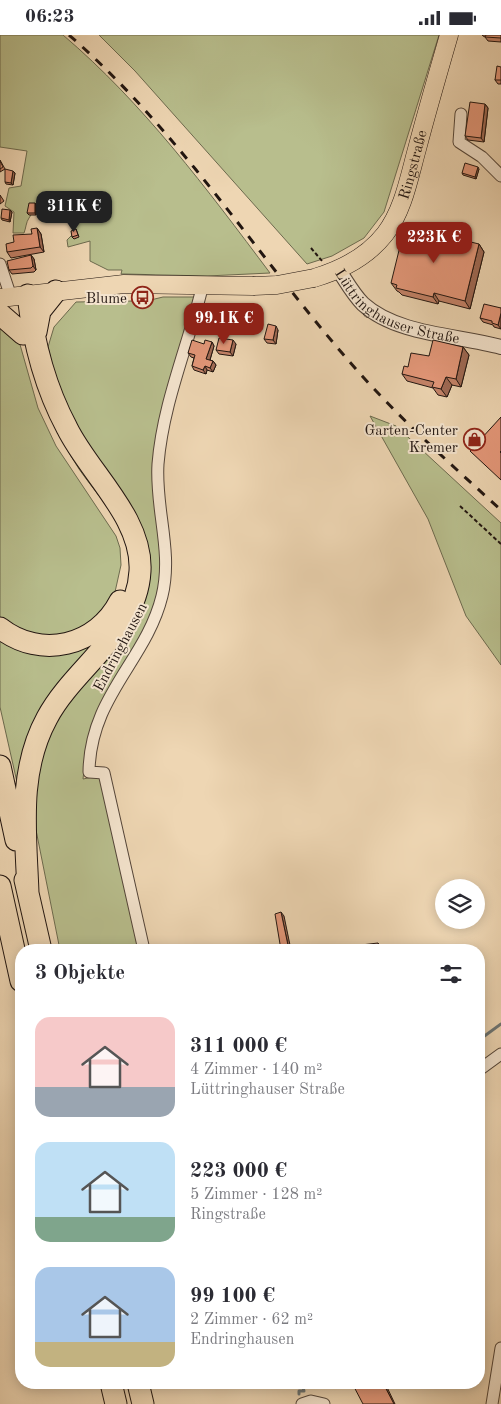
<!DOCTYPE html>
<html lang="de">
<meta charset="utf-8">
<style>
body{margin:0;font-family:"Old Standard TT",serif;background:#f2f2f3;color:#2b2b33;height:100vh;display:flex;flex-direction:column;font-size:19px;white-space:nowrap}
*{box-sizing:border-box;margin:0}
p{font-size:16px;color:#7c7c81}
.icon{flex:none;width:28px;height:28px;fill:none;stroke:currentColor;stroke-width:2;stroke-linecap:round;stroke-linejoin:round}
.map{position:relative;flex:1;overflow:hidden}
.details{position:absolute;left:15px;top:909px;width:470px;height:445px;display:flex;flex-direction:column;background:#fff;border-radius:20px;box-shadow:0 2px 12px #0003}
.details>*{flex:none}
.buttons{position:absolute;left:435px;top:844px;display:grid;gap:10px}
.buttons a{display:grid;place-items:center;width:50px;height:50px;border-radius:50%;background:#fff;box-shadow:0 2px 12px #0003;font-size:25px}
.price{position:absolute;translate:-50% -42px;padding:0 11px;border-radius:10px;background:#8f2418;color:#fff;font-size:16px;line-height:32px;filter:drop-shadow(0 1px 2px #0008)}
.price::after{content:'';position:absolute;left:50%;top:30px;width:15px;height:11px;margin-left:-8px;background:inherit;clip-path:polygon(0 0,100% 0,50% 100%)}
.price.active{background:#222;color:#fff}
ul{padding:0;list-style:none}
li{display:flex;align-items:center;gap:15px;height:125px;padding:0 20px}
li span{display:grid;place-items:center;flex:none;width:140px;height:100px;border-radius:15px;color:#555}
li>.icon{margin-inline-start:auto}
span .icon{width:60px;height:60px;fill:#fffc;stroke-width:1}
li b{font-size:21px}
h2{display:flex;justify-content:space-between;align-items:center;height:60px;padding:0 20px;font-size:21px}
.status{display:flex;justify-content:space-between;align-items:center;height:35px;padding:0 25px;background:#fff;direction:ltr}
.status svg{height:14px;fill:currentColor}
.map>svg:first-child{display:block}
.green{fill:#b8be8d;stroke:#6c6a4e}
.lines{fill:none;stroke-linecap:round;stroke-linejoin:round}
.stream{stroke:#6d7675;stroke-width:3}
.minor-casing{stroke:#544539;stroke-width:13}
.tertiary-casing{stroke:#544539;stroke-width:16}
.primary-casing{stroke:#211510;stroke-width:19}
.motorway-casing{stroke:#211510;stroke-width:23}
.path{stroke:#211510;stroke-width:2;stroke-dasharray:4 2.5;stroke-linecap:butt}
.minor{stroke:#f4e4ce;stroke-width:11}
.tertiary{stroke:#f4e4ce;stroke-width:14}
.primary{stroke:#eed6b3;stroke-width:18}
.motorway{stroke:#eed6b3;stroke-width:21}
.rail{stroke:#211510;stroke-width:3;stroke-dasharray:9 9;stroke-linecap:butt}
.primary-bridge-casing{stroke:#211510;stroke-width:19;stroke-linecap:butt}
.primary-bridge{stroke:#eed6b3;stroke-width:18}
.wall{fill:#c58369;stroke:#211510}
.shaded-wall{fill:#a06a55;stroke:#211510}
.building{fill:#e5987a;stroke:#211510}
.labels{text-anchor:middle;stroke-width:4;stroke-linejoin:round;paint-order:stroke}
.street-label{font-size:15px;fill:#211510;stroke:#f4e4ce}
.poi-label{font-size:15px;fill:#211510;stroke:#f4e4ce;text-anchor:end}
</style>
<div class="status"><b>06:23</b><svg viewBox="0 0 49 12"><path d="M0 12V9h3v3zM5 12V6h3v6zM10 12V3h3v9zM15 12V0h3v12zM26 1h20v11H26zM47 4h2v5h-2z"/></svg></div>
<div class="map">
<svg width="501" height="1369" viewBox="0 0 501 1369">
<rect width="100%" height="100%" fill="#eed6b3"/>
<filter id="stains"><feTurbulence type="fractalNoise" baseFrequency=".004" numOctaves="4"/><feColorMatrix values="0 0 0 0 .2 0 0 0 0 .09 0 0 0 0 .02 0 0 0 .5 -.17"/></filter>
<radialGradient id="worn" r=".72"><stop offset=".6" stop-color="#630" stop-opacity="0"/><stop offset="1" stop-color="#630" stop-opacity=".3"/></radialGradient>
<path class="green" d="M0 0H63C143 68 207 154 270 238L207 241 125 239H121L122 235H108L90 226V206L68 212 67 205 73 199 83 168C67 166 38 166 29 183 26 187 26 193 24 198H13L14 177 5 171 9 153 21 151 27 116 0 112Z
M99 0H439L384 177 364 203 332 221 307 229 135 36Z
M163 262H194L160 389 163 527 156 569 87 709 83 744 98 741 102 746 142 915H60L35 790 32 761 49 692 145 546 61 369 48 312 54 292 76 267 134 266V269Z
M0 284 19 306 38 373 56 411 116 501 120 513 121 530 115 557 106 574 77 598 37 602 0 585Z
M55 378C64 397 73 416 86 434 121 484 159 525 118 586 99 615 71 636 53 665 41 684 32 705 26 727 24 736 24 749 19 756L0 672V599C23 615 57 623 83 609 100 600 115 587 123 569 151 513 109 477 79 434 68 417 58 399 50 380Z
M370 381 396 391 501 488V630L466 581 428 484Z"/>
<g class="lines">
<path class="stream" d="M479 1005 501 989
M299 1359V1356H304L302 1348"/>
<defs>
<path id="minor" d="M461 79 459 107 482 122 501 141
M0 229 11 262
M144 915 104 738 89 737C90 661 146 626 162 561 173 516 155 474 158 429 163 367 189 309 203 249
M479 1035 501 1019
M302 1369 311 1366 324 1369
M492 1369 501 1313"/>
<g id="tertiary">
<path id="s1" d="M338 234C346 246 353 259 363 269 397 300 458 300 501 312"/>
</g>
<g id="primary">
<path id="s2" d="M314 243C341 235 367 222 385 199 403 176 409 143 417 114 427 76 438 38 449 0"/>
<path d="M0 263 124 249 253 251"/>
</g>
<path id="motorway" d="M28 260C33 305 45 352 67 393 89 438 143 483 140 536 137 598 74 632 47 683 17 738 26 799 28 858
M0 279 23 299
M36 297 40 276 56 256
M0 593C41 625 97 611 120 566
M0 731 16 805
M25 845 41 915
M0 851 21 946
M111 1348 116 1369
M138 1348 143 1369"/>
</defs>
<use href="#minor" class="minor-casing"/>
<use href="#tertiary" class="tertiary-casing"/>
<use href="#primary" class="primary-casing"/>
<use href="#motorway" class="motorway-casing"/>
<path class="path" d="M311 213 322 226
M460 471 501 509"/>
<use href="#minor" class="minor"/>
<use href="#tertiary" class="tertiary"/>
<use href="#primary" class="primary"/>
<use href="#motorway" class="motorway"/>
<path class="rail" d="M69 0C176 93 251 212 342 318 390 375 446 425 501 475"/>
<defs>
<path id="primary-bridge" d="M253 251 277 250 314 243"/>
</defs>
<use href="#primary-bridge" class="primary-bridge-casing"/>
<use href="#primary-bridge" class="primary-bridge"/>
</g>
<path class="wall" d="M482 0H501V7L488 6 485 2 483 1Z
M501 32V49H498L495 45Z
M485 69 488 73 484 107 468 105 465 101Z
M0 125 5 134 0 137Z
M479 134 476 144 463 140 462 138Z
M15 138 13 150 6 149 5 147Z
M0 160 4 166 0 169Z
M36 170V180H29L27 178Z
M10 175 12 177 10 187 2 185 1 183Z
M37 193 41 199 44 217 11 223 7 217 14 207 32 199Z
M76 194 79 202 74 204 72 202Z
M479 209 484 217 470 274 439 266 438 269 402 260 399 257 397 256 391 248Z
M31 220 34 224 36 235 34 237 12 239 9 235Z
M501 273V294L494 292 493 290 483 287 480 283Z
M278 295 276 309 267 308 264 304Z
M212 307 214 311 210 325 213 326 216 330 213 337 207 335 206 339 194 335 192 331 194 323 191 322 188 318 204 309Z
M236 309 233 321 219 319 216 315Z
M463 312 469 320 461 352 452 350 447 362 438 360 433 353 407 346 402 339 408 332 429 321Z
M393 1348H407L397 1353Z"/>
<path class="shaded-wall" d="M485 69 488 73 484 107 481 103Z
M478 132 479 134 476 144 475 142Z
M13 136 15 138 13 150 11 148Z
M35 168 36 170V180L35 178Z
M10 175 12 177 10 187 9 185Z
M37 193 41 199 44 217 40 212Z
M479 209 484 217 470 274 465 266Z
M31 220 34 224 36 235 33 231Z
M434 258 439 266 438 269 433 262Z
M501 278V294L498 290Z
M276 291 278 295 276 309 273 305Z
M233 305 236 309 233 321 230 317Z
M212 307 214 311 209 328 206 324Z
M463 312 469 320 461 352 456 344Z
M213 326 216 330 213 337 210 333Z
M205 331 207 335 206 339 203 335Z
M446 342 452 350 447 362 441 354Z
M281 877 284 881 291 915H289Z
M378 908 382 914V915H379Z
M383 1348H385L395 1369H394Z"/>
<path class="building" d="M486 0H501V3L485 2Z
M497 31 501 32V45H495Z
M470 67 485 69 481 103 465 101Z
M0 126 3 132 0 134Z
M465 128 478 132 475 142 462 138Z
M5 134 13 136 11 148 5 147Z
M29 168H35V178H27Z
M2 174 10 175 9 185 1 183Z
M405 191 479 209 465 266 434 258 433 262 396 253 397 250 391 248Z
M37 193 40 212 7 217 6 209 14 207 13 200 32 199 31 194Z
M76 194 78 200 72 202 71 196Z
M31 220 33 231 31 233 9 235 7 226Z
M484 269 501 273V278L498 290 492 288V286L480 283Z
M268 289 276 291 273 305 264 304Z
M219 303 233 305 230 317 216 315Z
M192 305 204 309 205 305 212 307 206 324 213 326 210 333 205 331 203 335 192 331 195 320 188 318Z
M433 305 463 312 456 344 446 342 441 354 432 352 434 347 402 339 404 331 408 332 411 318 429 321Z
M501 382V416L500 417 501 418V445L470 416Z
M281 877 289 915H281L275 879Z
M378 908 379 915H361V910Z
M409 910 410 915H398V912Z
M440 912V915H416Z
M352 1348H383L394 1369H363Z"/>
<defs>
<symbol id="bus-ring" viewBox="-11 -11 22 22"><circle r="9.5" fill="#f4e4ce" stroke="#8f2418" stroke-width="1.5"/><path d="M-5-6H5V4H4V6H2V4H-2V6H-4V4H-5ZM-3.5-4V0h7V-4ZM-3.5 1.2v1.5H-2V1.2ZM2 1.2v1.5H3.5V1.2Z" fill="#8f2418"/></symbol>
<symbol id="shop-ring" viewBox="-11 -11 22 22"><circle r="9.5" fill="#f4e4ce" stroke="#8f2418" stroke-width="1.5"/><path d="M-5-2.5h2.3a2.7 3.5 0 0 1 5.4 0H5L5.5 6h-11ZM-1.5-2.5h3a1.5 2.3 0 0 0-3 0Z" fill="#8f2418"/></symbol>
</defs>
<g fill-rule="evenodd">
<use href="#bus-ring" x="130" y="250" width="25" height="25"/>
<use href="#shop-ring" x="462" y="392" width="25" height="25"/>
</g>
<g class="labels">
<g class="street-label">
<text dy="5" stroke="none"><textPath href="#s2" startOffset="160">Ringstraße</textPath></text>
<text dy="5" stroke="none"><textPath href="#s1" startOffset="74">Lüttringhauser Straße</textPath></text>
<text transform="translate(120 612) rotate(-62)" y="5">Endringhausen</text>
</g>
<g class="poi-label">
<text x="127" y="268">Blume</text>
<text x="458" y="400">Garten-Center<tspan x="458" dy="17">Kremer</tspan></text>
</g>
</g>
<rect width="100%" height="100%" filter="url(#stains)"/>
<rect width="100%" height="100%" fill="url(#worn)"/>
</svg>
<div class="buttons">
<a><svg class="icon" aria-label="layers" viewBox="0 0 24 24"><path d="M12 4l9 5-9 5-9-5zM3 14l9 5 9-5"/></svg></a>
</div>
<b class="price active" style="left:74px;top:198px">311K €</b>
<b class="price" style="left:434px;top:229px">223K €</b>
<b class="price" style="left:224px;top:310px">99.1K €</b>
<section class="details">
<h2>3 Objekte<svg class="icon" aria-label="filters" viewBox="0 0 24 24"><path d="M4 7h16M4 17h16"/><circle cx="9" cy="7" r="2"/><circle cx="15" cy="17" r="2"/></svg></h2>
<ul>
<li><span style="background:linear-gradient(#f6c9c9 70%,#9aa5b1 0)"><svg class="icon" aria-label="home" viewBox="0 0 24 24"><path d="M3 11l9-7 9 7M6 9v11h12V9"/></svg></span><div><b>311 000 €</b><p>4 Zimmer · 140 m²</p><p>Lüttringhauser Straße</p></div></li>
<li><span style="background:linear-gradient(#bfe0f5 75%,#7fa58c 0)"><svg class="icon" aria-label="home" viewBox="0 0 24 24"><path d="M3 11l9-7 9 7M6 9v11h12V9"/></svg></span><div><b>223 000 €</b><p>5 Zimmer · 128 m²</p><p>Ringstraße</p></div></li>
<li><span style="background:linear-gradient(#a9c7e8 75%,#c2b280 0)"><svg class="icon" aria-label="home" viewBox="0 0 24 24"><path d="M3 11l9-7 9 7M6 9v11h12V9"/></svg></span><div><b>99 100 €</b><p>2 Zimmer · 62 m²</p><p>Endringhausen</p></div></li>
</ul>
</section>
</div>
